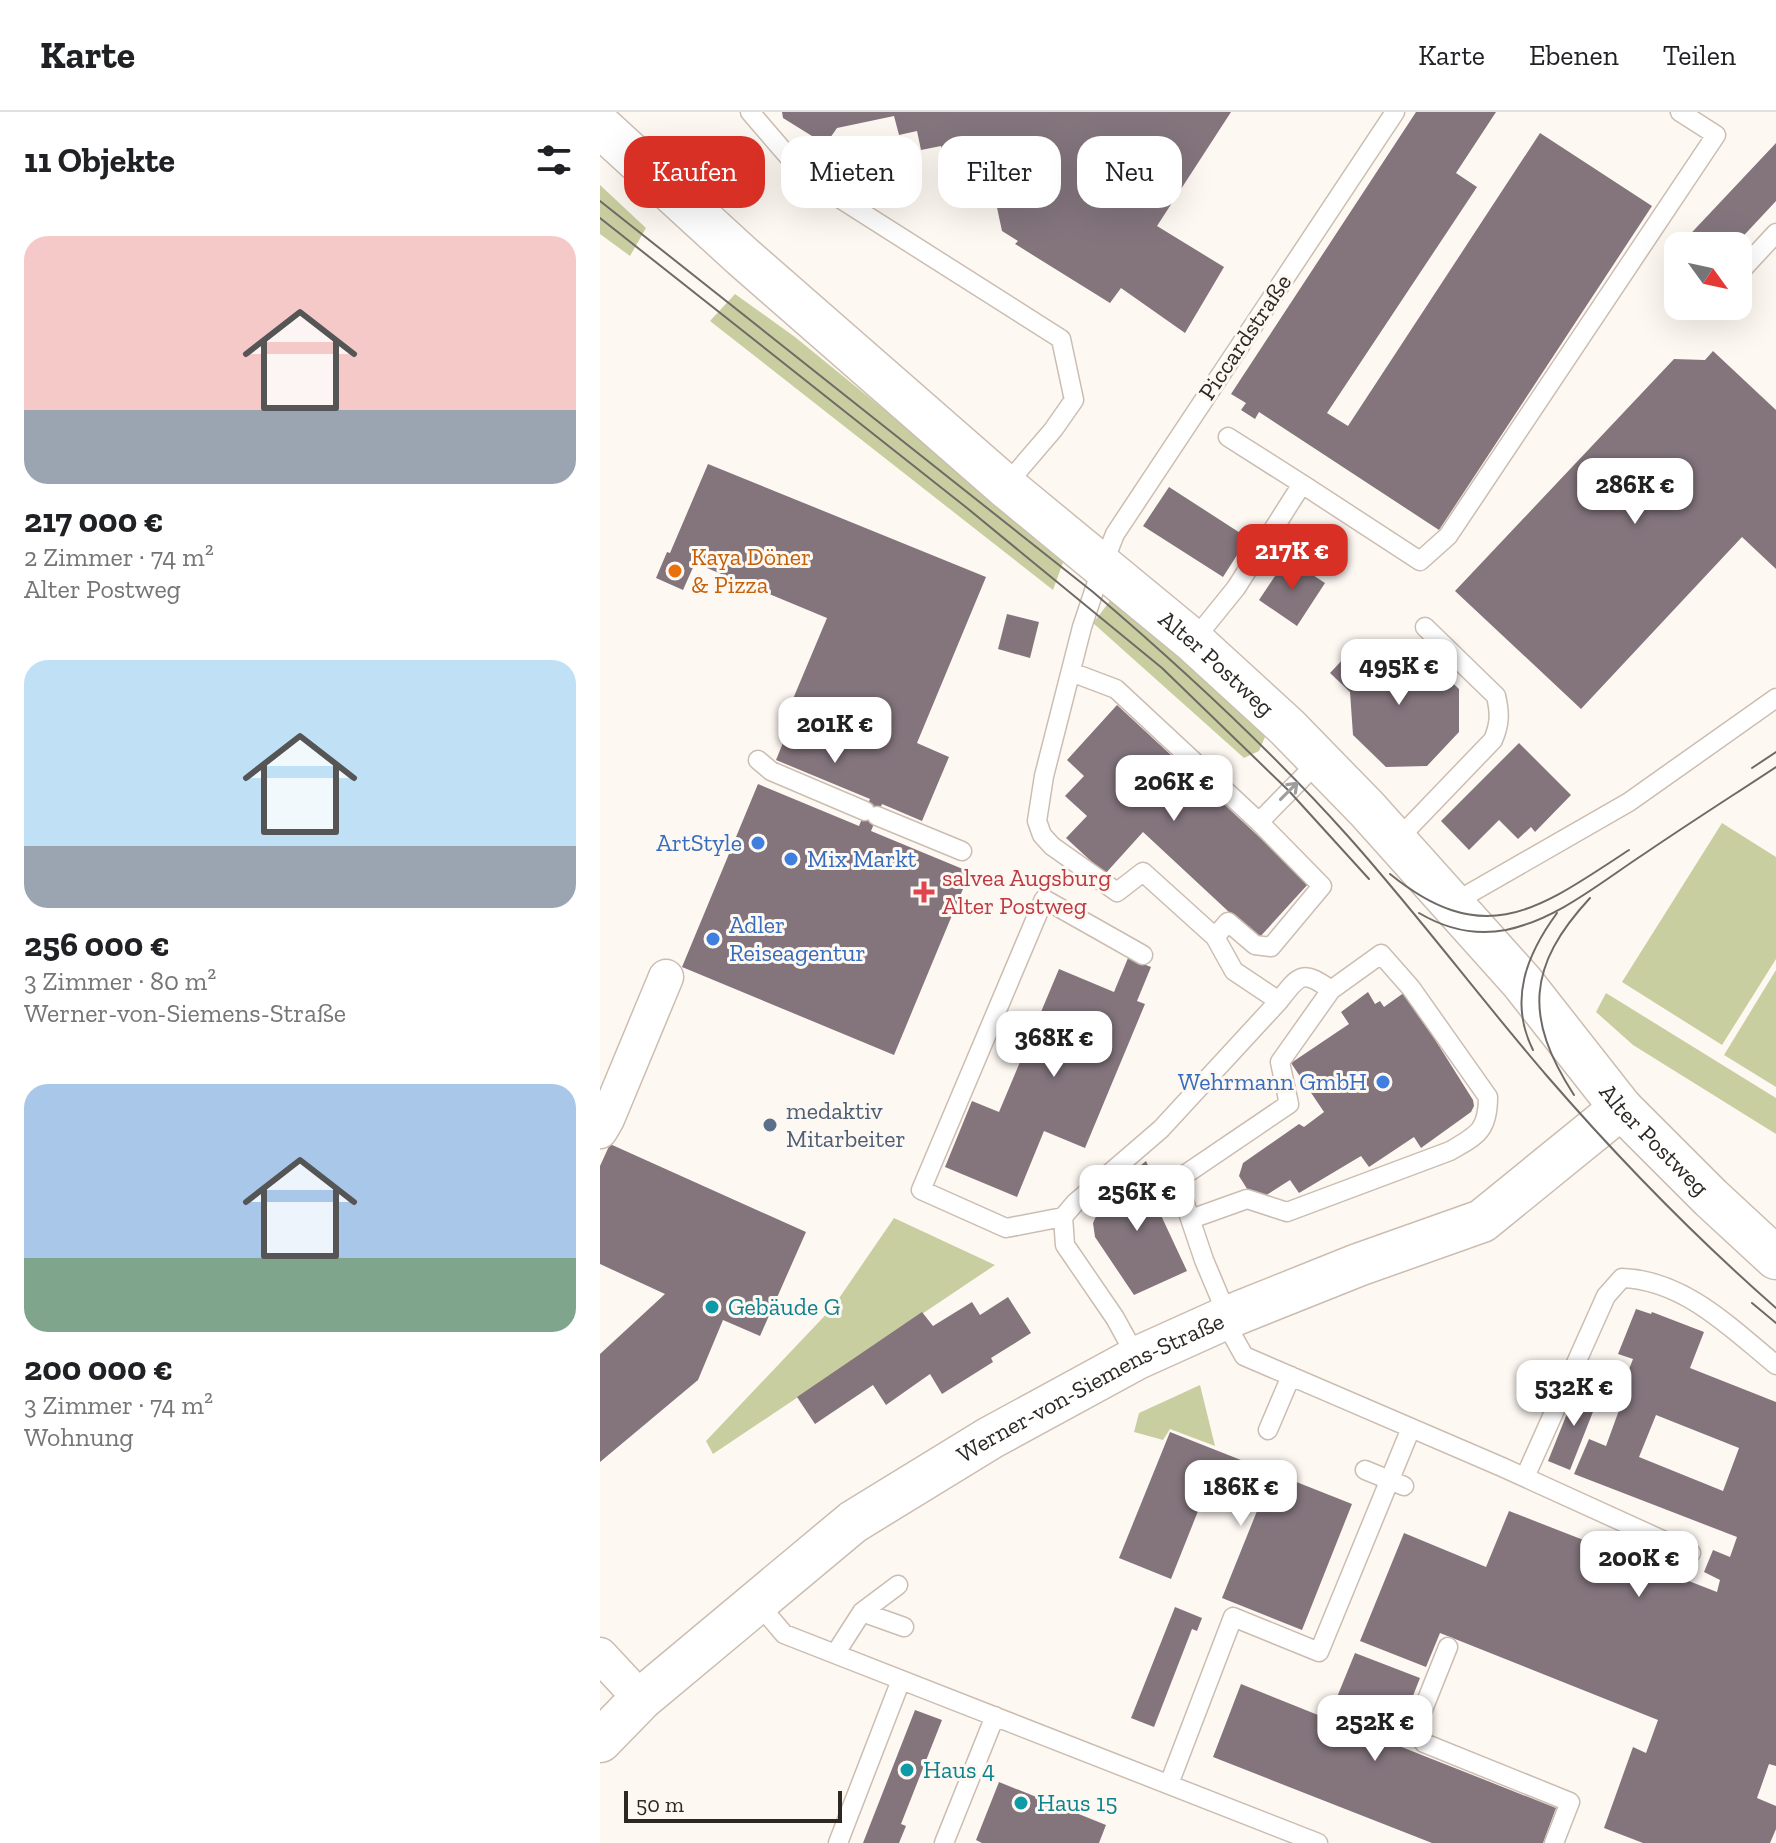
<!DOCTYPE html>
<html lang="de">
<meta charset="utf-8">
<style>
body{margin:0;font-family:"Zilla Slab",serif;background:#f2f2f2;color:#202124;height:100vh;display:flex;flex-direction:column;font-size:30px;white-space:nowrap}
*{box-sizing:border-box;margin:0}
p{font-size:26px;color:#757577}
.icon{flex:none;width:44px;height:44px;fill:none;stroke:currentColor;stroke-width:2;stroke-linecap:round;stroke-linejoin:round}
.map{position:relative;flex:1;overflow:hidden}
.details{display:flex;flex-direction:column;background:#fff;width:600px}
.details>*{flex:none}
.banner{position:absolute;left:24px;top:24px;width:760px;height:72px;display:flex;gap:16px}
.needle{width:52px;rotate:123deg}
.fabs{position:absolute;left:1064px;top:120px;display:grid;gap:16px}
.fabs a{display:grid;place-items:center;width:88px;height:88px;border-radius:16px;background:#fff;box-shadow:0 8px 32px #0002;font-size:40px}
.scale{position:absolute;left:24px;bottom:20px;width:218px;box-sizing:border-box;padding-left:8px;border:4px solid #2d2824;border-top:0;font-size:22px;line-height:28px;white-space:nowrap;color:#2d2824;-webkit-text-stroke:6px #fef8f3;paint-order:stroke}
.price{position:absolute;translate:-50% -68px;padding:0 18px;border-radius:16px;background:#fff;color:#222;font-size:26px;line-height:52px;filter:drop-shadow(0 2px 4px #0008)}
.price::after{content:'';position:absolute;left:50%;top:48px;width:24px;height:18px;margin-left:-12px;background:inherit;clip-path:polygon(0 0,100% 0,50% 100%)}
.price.current{background:#d93025;color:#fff}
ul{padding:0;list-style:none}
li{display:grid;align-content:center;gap:16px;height:424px;padding:0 24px}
li span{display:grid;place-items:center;height:248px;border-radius:24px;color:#555}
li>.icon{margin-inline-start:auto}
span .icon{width:144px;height:144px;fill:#fffc;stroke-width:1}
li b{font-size:34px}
h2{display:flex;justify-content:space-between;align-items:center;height:96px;padding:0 24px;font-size:34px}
.chip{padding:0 28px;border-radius:24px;background:#fff;box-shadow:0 8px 32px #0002;font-size:28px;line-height:72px}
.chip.current{background:#d93025;color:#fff}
header{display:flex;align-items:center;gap:48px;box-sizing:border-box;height:112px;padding:0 40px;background:#fff;border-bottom:2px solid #e0e0e0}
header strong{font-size:38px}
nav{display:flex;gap:44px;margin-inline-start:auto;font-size:28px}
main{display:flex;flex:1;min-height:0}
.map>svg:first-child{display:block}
.green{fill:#c9cea0}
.building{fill:#84757d;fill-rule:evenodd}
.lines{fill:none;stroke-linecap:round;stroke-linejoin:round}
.service-casing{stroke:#cbbdb1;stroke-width:21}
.minor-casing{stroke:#cbbdb1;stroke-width:37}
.tertiary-casing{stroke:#cbbdb1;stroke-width:45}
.service{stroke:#fff;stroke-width:18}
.minor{stroke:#fff;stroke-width:34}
.tertiary{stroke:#fff;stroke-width:42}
.tram{stroke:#6f6a66;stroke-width:2}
.oneway{stroke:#a09e9c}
.food-dot{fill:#e8710a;stroke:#fef8f3;stroke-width:3}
.shop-dot{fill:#3f7fe0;stroke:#fef8f3;stroke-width:3}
.health-dot{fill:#e0444e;stroke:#fef8f3;stroke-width:3}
.service-dot{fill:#5c6f8a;stroke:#fef8f3;stroke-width:3}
.culture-dot{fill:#0f9aa8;stroke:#fef8f3;stroke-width:3}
.labels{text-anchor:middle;stroke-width:6;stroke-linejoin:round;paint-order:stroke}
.street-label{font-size:24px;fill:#2d2824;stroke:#fef8f3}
.food-label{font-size:24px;fill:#c56008;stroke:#fef8f3;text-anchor:start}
.shop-label{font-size:24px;fill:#366cbe;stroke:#fef8f3;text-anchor:end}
.health-label{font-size:24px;fill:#be3a42;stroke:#fef8f3;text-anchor:start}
.service-label{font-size:24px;fill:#4e5e75;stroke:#fef8f3;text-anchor:start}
.culture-label{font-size:24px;fill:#0d838f;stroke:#fef8f3;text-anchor:start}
</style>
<header>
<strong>Karte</strong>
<nav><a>Karte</a><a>Ebenen</a><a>Teilen</a></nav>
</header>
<main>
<section class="details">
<h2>11 Objekte<svg class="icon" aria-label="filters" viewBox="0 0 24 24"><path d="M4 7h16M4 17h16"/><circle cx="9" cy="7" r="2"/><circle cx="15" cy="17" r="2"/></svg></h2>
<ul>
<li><span style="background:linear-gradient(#f6c9c9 70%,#9aa5b1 0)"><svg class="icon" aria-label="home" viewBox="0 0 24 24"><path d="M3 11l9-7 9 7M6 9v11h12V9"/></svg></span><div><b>217 000 €</b><p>2 Zimmer · 74 m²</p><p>Alter Postweg</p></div></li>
<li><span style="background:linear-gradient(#bfe0f5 75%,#9aa5b1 0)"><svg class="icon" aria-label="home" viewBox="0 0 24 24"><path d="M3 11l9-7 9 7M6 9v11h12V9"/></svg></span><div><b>256 000 €</b><p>3 Zimmer · 80 m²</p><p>Werner-von-Siemens-Straße</p></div></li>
<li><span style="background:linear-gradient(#a9c7e8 70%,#7fa58c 0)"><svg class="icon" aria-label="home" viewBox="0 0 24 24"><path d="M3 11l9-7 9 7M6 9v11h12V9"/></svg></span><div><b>200 000 €</b><p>3 Zimmer · 74 m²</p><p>Wohnung</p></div></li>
</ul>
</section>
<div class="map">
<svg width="1176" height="1731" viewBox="0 0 1176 1731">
<rect width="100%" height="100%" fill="#fef8f3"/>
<path class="green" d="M0 73 46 116 30 144 0 122Z
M135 182 195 225 465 445 453 478 110 209Z
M513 485 667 620 659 639 644 646 493 511Z
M1122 711 1176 745V847L1122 933 1022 870Z
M1176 858V975L1124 943Z
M1006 881 1176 986V1022L1033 933 996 900Z
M294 1106 395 1153 113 1342 106 1329 233 1195Z
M600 1273 615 1334 570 1317 563 1328 534 1320 539 1301Z"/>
<path class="building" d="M182 0H631L557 114 624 155 585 221 521 176 510 191 415 132 418 129 402 119 390 63 368 69 364 49 345 54 341 34 321 38 317 19 299 23 294 4 237 16 230 26 220 29 183 6Z
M816 0H896L856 61 877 75 727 301 748 314 940 21 1052 94 839 418 659 300 655 307 641 298 646 291 631 282Z
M1176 31V89L1134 134H1079Z
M1113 239 1176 298V457L1142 425 981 597 855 479 1074 247 1105 248Z
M108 352 386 465 317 631 349 645 322 709 282 692 271 719 370 760 294 943 82 855 158 672 259 714 270 687 176 648 189 616 182 613 227 506 95 451 83 478 56 466 67 440 70 441Z
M569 375 648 426 623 465 543 414Z
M687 446 725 471 697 514 659 488Z
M407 502 439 510 430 546 398 537Z
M761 528 780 547 826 546 859 577V620L827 654 786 655 753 623 750 580 730 561Z
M517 593 709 771 658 827 543 720 505 762 466 726 487 704 465 684 484 664 467 648Z
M919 631 971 683 935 720 931 715 918 727 899 708 869 738 841 709Z
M528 846 551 855 537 889 545 892 485 1036 444 1019 417 1085 345 1055 372 989 399 1000 459 857 514 880Z
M768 880 775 892 780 889 784 895 805 880 873 988 874 994 871 1000 821 1036 814 1025 769 1055 761 1044 699 1081 690 1068 665 1084 649 1080 639 1064 643 1051 699 1012 704 1015 724 1000 691 951 749 912 741 900Z
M10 1032 206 1120 160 1224 123 1208 98 1268 0 1350V1242L65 1182 0 1152V1054Z
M546 1049 559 1078 551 1082 587 1159 534 1183 495 1125 493 1111 506 1082Z
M408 1185 431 1221 391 1246 393 1250 342 1282 330 1262 286 1293 273 1273 215 1312 197 1285 322 1200 333 1214 372 1190 380 1203Z
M1036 1197 1051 1202 1052 1200 1104 1220 1090 1256 1176 1290V1654L1169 1652 1157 1686 1176 1694V1717L1170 1731H1043L1004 1716 1033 1635 1046 1641 1058 1608 840 1521 826 1555 760 1529 804 1421 886 1455 909 1399 1117 1480 1120 1468 1104 1460 1113 1438 1130 1445 1137 1425 974 1362 989 1327 1006 1334 1022 1290 1017 1288 1033 1247 1018 1242ZM1056 1303 1139 1336 1123 1379 1039 1345Z
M978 1274 1000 1282 970 1358 948 1349Z
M570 1320 752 1392 702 1518 622 1486 659 1394 608 1374 571 1467 519 1446Z
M575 1495 602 1506 597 1519 592 1517 554 1615 531 1606Z
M755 1541 820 1566 794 1632 956 1696 943 1731H832L613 1645 641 1572 728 1607Z
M315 1598 342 1608 301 1712 306 1714 299 1731H263Z
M399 1670 506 1713 499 1731H382L376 1728Z"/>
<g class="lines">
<defs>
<path id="service" d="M150 0 206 65 461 227 474 288 453 318 405 374
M1138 162 1176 121
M628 325 702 372
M593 529 636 476 702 372 820 449 848 424 1116 23 1080 0
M471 560 516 577 659 710 722 774 671 835 655 833 628 810 615 825
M158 648 171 659 265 699
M277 704 362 739
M659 710 720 648
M796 729 893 628C900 612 900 601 896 584L825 515
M853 791 1029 690 1176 586
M679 889 634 859 615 825 543 760 517 780 452 734 442 723 437 709 444 664 482 515 502 455 515 422 795 0
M463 1105 406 1116 321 1078 444 787 543 843
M591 1107 647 1087 687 1100 850 1039C878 1023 888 1018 888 985L811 876 781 842 731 878 680 950 689 992 577 1068 604 1148 628 1205
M624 1208 644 1244 902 1355 1091 1441
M537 1246 515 1206 465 1133 463 1105 475 1091 561 1017 679 889C699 863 702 857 731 878
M668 1318 691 1264
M765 1358 804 1374
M925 1365 1006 1184 1022 1166C1084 1168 1131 1216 1176 1253
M156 1489 184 1522 718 1731
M262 1500 304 1515
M848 1535 816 1615 824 1631 970 1690 954 1731
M235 1542 262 1500 298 1473
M569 1672 633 1505 719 1540 811 1316
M238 1731 301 1568
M344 1731 395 1604"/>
<path id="minor" d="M0 1019 7 1007 66 865
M0 1543 41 1587"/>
<g id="tertiary">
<path id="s1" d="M0 14 143 145 405 374 593 529 687 615 767 697 922 870 1021 996 1111 1086 1176 1146"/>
<path id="s2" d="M0 1629 41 1587 253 1410 390 1326 537 1246 628 1205 758 1153 882 1109 1021 996"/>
</g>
</defs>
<use href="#service" class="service-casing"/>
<use href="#minor" class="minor-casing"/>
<use href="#tertiary" class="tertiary-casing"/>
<use href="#service" class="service"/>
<use href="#minor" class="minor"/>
<use href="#tertiary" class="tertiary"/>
<path class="tram" d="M0 89 493 480C582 556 668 635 746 722 816 800 879 885 947 964 1018 1046 1094 1124 1176 1196
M0 106 367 396 562 556 689 679 769 767
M1152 656 1176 640
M790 762C886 840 940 796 1029 738
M819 801C846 817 874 824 906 818 958 807 1001 770 1044 742 1088 712 1132 684 1176 655
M933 938C908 888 927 842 957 801
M974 983C924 906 927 854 990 786
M1152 1191 1176 1211"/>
</g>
<defs><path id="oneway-shaft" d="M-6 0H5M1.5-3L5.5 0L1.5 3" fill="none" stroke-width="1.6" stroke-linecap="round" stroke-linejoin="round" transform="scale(2)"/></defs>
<use class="oneway" href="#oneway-shaft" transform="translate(689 679) rotate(-45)"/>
<circle class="food-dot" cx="75" cy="459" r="8"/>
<g class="shop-dot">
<circle cx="158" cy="731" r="8"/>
<circle cx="191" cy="747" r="8"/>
<circle cx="113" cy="827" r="8"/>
<circle cx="783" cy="970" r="8"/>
</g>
<path class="health-dot" d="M320 768h8v8h8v8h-8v8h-8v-8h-8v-8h8z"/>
<circle class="service-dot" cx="170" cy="1013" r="8"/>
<g class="culture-dot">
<circle cx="112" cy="1195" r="8"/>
<circle cx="307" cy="1658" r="8"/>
<circle cx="421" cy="1691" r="8"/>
</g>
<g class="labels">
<g class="street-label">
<text transform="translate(645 225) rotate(-56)" y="8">Piccardstraße</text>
<text dy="8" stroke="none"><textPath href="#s1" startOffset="818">Alter Postweg</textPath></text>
<text dy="8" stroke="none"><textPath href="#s1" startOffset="1466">Alter Postweg</textPath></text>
<text dy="8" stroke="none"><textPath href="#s2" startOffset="608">Werner-von-Siemens-Straße</textPath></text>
</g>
<g class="food-label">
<text x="91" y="453">Kaya Döner<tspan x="91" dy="28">&amp; Pizza</tspan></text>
</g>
<g class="shop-label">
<text x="142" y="739">ArtStyle</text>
<text x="207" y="755" text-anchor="start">Mix Markt</text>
<text x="129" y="821" text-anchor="start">Adler<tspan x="129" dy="28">Reiseagentur</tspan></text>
<text x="767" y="978">Wehrmann GmbH</text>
</g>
<g class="health-label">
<text x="342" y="774">salvea Augsburg<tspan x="342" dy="28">Alter Postweg</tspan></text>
</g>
<g class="service-label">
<text x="186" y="1007">medaktiv<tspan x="186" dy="28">Mitarbeiter</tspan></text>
</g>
<g class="culture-label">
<text x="128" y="1203">Gebäude G</text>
<text x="323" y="1666">Haus 4</text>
<text x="437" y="1699">Haus 15</text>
</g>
</g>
</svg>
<div class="fabs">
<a><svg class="needle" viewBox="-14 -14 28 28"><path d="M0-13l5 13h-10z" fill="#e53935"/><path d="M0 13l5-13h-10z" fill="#757577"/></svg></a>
</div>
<div class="scale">50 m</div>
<b class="price" style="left:1035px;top:414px">286K €</b>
<b class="price current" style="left:692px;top:480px">217K €</b>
<b class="price" style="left:799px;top:595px">495K €</b>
<b class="price" style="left:235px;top:653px">201K €</b>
<b class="price" style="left:574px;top:711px">206K €</b>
<b class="price" style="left:454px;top:967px">368K €</b>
<b class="price" style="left:537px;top:1121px">256K €</b>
<b class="price" style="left:974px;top:1316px">532K €</b>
<b class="price" style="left:641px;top:1416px">186K €</b>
<b class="price" style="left:1039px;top:1487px">200K €</b>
<b class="price" style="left:775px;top:1651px">252K €</b>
<div class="banner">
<a class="chip current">Kaufen</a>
<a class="chip">Mieten</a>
<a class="chip">Filter</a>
<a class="chip">Neu</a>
</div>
</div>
</main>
